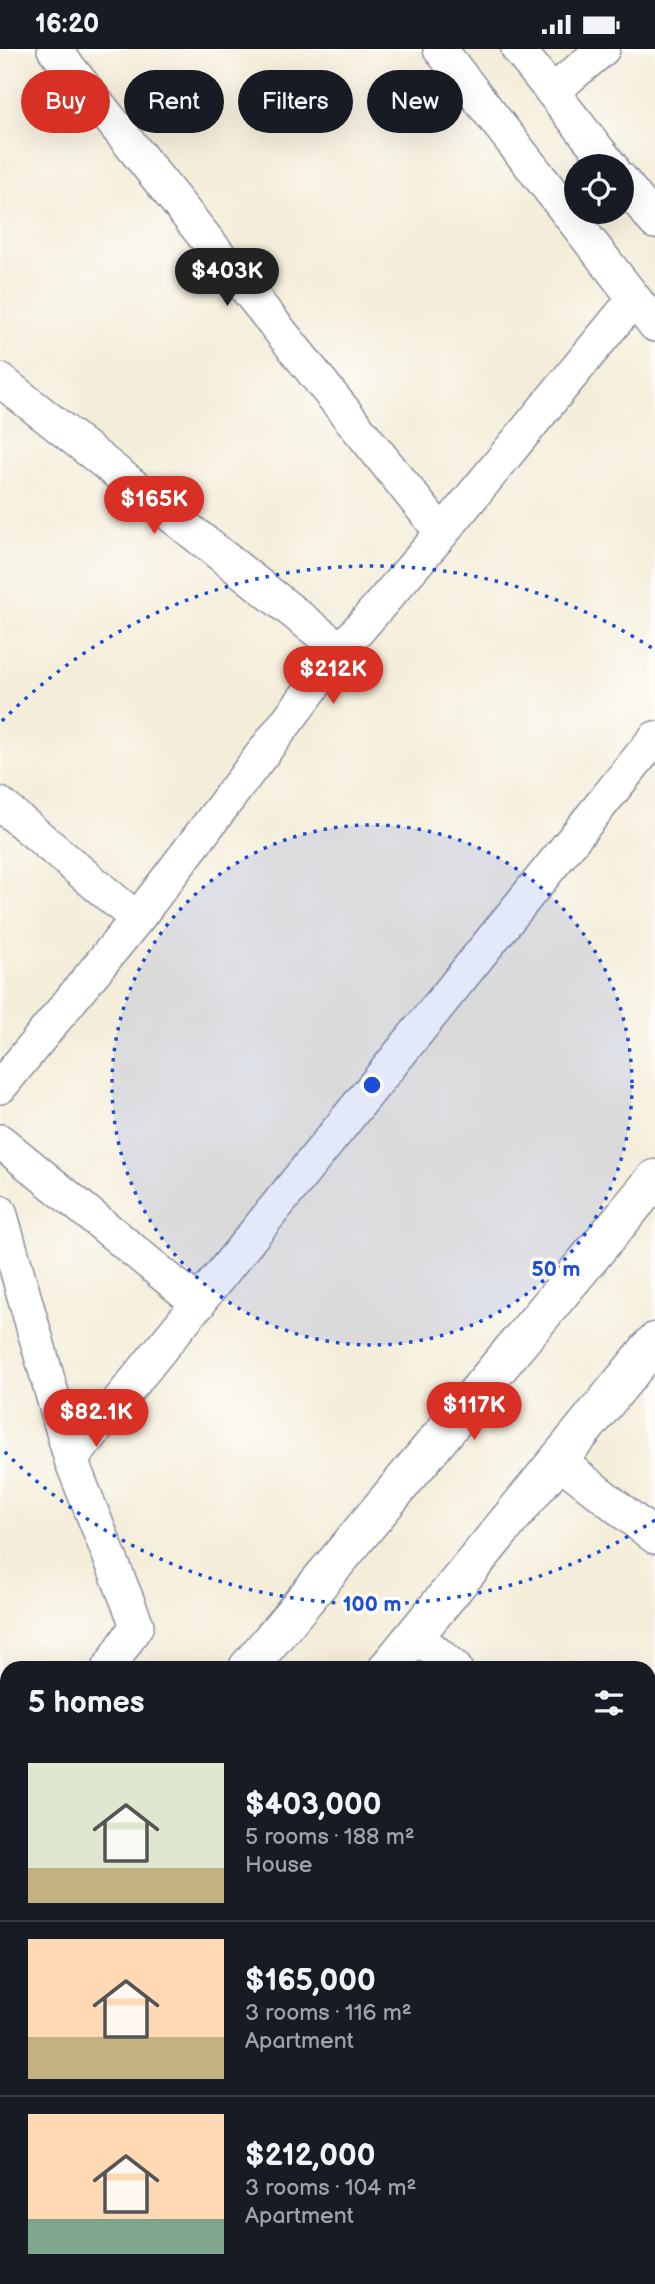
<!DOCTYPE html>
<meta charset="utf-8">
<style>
body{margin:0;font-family:"Balsamiq Sans",sans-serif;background:#242831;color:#f1f3f6;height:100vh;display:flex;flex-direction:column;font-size:26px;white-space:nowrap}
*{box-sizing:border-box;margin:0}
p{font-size:23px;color:#9ea1a6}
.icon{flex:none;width:38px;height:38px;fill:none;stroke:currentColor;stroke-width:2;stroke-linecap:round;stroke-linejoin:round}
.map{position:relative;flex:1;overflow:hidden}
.details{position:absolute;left:0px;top:1612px;width:656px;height:625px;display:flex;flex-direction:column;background:#171b24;border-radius:21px 21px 0 0;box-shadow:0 7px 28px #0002}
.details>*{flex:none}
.hud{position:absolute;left:21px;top:21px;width:614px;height:63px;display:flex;gap:14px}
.fabs{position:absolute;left:564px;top:105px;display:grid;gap:14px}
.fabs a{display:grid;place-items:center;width:70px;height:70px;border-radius:50%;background:#171b24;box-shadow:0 7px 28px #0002;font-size:35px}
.price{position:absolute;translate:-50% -60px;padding:0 16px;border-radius:24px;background:#d93025;color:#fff;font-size:23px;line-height:46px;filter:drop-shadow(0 2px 4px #0008)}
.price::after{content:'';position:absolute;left:50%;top:42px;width:21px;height:16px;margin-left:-10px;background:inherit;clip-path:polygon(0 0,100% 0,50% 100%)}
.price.current{background:#222;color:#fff}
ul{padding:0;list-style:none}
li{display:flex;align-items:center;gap:21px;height:175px;padding:0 28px}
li+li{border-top:2px solid #363941}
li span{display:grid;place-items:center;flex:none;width:196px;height:140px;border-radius:0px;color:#555}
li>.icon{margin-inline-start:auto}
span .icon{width:84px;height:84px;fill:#fffc;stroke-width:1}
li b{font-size:30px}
h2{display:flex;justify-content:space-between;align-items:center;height:84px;padding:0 28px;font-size:30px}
.pill{padding:0 24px;border-radius:32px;background:#171b24;box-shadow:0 7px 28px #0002;font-size:24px;line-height:63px}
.pill.current{background:#d93025;color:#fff}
.status{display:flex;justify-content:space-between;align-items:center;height:49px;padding:0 35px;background:#171b24;direction:ltr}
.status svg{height:19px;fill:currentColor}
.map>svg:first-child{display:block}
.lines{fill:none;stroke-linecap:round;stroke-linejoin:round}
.minor-casing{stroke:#888e9c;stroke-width:36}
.major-casing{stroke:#888e9c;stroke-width:41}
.minor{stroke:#fff;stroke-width:33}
.major{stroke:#fff;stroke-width:38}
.ring{fill:none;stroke:#1d4ed8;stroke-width:3.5;stroke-dasharray:3.5 7}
.centre{fill:#1d4ed8;stroke:#fdfcf7;stroke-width:3.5}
.ring-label{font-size:21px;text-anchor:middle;font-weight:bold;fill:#1d4ed8;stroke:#fdfcf7;stroke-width:7;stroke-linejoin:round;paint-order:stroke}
</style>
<div class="status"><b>16:20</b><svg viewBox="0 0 49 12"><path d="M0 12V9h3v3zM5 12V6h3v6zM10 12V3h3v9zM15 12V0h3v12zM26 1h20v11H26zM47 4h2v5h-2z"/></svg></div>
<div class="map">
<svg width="655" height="2235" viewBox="0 0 655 2235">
<rect width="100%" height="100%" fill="#fdfcf7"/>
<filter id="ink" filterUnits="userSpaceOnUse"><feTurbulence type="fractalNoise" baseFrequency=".0143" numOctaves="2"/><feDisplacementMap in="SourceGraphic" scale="14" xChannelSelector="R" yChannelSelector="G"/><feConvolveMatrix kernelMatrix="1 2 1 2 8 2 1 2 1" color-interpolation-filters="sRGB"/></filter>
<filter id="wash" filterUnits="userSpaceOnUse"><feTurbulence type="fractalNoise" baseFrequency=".00686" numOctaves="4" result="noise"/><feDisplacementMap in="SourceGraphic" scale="28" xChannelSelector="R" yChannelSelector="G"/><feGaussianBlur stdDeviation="1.57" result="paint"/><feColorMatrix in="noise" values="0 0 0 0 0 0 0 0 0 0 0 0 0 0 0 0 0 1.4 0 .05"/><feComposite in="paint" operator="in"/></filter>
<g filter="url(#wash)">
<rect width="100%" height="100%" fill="#f4edd9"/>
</g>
<g filter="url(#ink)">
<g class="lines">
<defs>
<path id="minor" d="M54 0 442 484
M440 0 655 276
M518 0 611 117
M552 43 603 0
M621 130 655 173
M0 331 341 601
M0 755 137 870
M0 1038 137 870 341 601 442 484 634 250
M0 1092 199 1255
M0 1163 71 1411 137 1576 109 1619
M71 1411 655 689
M558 1411 655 1488
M415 1586 455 1619
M0 1684 7 1682
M649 1777 655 1782
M649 1986 655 1991
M649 2149 655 2142
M375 2230 381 2235
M649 2230 655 2234
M139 2235 144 2230
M577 2235 581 2230"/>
<path id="major" d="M248 1619 655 1130
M388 1619 655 1293
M0 1916 7 1908
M0 2091 7 2083"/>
</defs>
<use href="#minor" class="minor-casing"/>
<use href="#major" class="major-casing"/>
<use href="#minor" class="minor"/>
<use href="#major" class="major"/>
</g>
</g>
<circle cx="372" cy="1036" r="260" fill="#1d4ed8" fill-opacity=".12"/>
<g class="ring">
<circle cx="372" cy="1036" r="260"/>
<path d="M655 1471A519 519 0 0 1 2 1400M2 672A519 519 0 0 1 655 601"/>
</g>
<circle cx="372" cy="1036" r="10" class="centre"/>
<g class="ring-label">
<text x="556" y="1227">50 m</text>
<text x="372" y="1562">100 m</text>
</g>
</svg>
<div class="fabs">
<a><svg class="icon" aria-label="locate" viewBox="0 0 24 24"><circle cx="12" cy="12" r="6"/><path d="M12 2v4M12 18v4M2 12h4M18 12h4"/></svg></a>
</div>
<b class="price current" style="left:227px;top:259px">$403K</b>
<b class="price" style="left:154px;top:487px">$165K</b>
<b class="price" style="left:333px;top:657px">$212K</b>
<b class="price" style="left:474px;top:1393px">$117K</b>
<b class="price" style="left:96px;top:1400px">$82.1K</b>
<div class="hud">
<a class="pill current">Buy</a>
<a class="pill">Rent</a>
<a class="pill">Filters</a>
<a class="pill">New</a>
</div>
<section class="details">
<h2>5 homes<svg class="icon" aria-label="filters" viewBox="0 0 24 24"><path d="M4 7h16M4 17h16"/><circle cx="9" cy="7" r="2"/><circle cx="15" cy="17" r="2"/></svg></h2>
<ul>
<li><span style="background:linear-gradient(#dfe7d0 75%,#c2b280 0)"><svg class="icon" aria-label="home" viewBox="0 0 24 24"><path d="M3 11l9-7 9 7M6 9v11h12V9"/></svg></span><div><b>$403,000</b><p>5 rooms · 188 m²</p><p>House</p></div></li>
<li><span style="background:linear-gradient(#ffd9b3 70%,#c2b280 0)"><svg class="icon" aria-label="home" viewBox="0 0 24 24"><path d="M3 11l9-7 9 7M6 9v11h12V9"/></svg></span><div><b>$165,000</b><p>3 rooms · 116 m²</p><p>Apartment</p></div></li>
<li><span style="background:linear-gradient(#ffd9b3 75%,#7fa58c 0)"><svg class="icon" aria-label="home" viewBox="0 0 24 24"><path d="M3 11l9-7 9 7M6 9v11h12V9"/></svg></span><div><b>$212,000</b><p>3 rooms · 104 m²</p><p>Apartment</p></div></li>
</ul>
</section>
</div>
